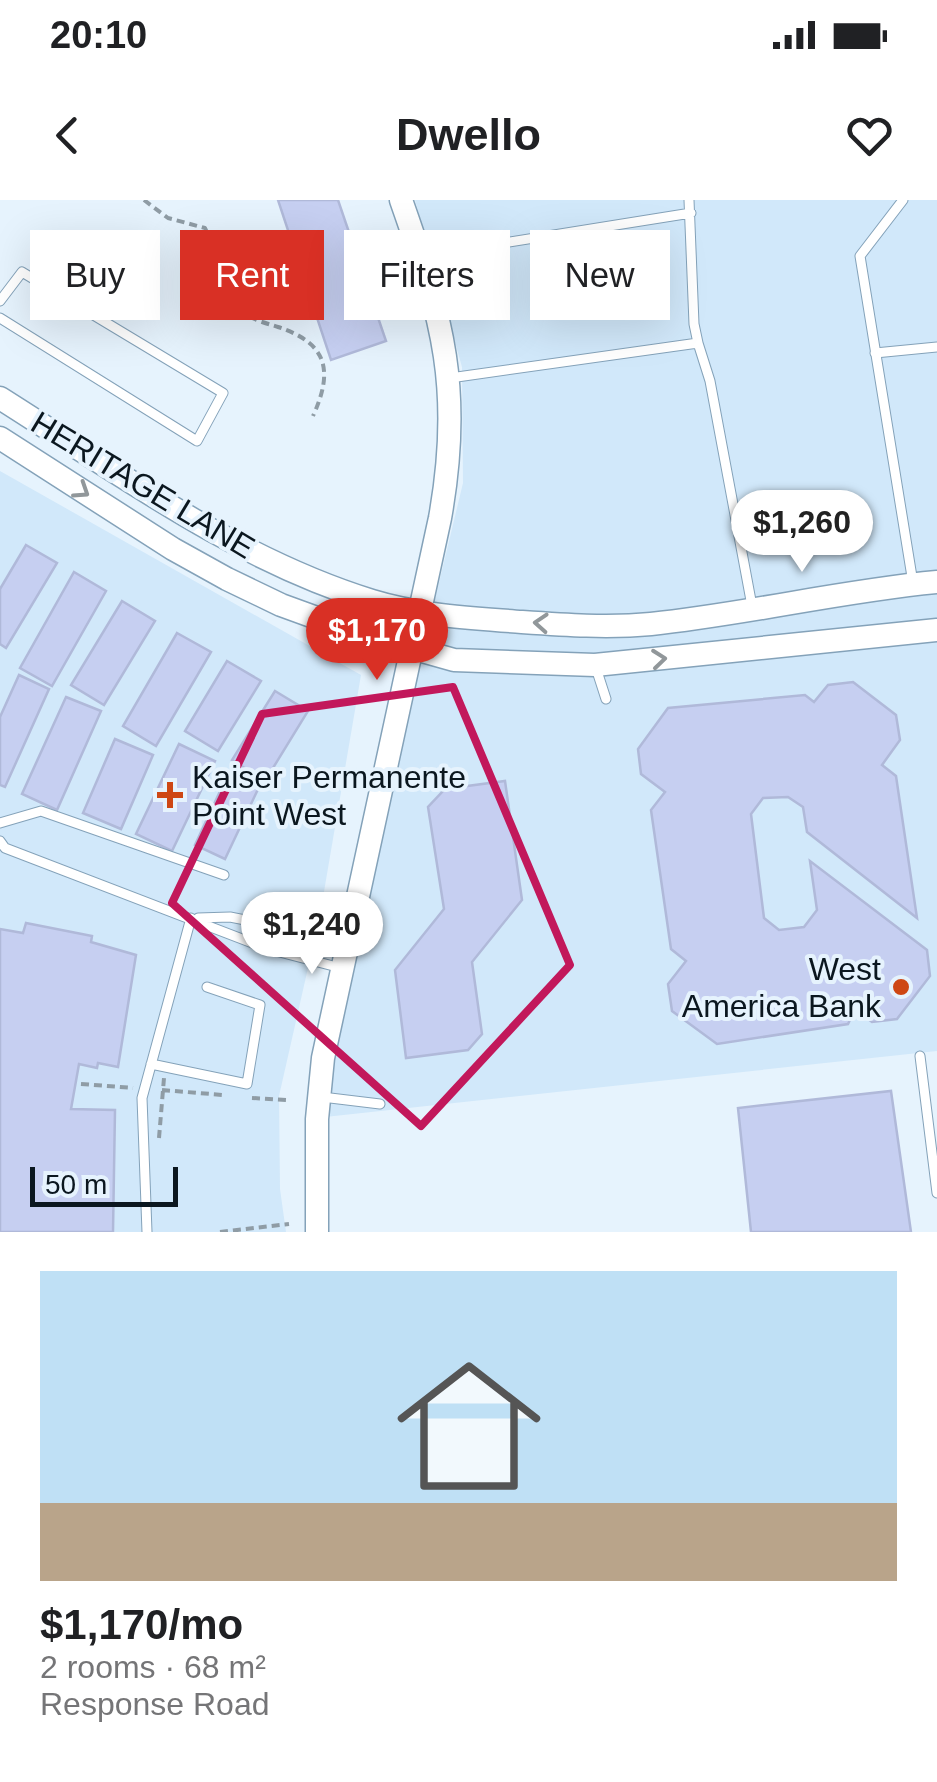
<!DOCTYPE html>
<meta charset="utf-8">
<style>
body{margin:0;font-family:Arial,sans-serif;background:#f2f2f2;color:#202124;height:100vh;display:flex;flex-direction:column;font-size:38px;white-space:nowrap}
*{box-sizing:border-box;margin:0}
p{font-size:32px;color:#757577}
.icon{flex:none;width:55px;height:55px;fill:none;stroke:currentColor;stroke-width:2;stroke-linecap:round;stroke-linejoin:round}
.map{position:relative;height:1032px;overflow:hidden}
.side{display:flex;flex-direction:column;background:#fff;flex:1}
.side>*{flex:none}
.banner{position:absolute;left:30px;top:30px;width:878px;height:90px;display:flex;gap:20px}
.scale{position:absolute;left:30px;bottom:25px;width:148px;box-sizing:border-box;padding-left:10px;border:5px solid #0b171f;border-top:0;font-size:28px;line-height:35px;white-space:nowrap;color:#0b171f;-webkit-text-stroke:8px #e6f3fd;paint-order:stroke}
.price{position:absolute;translate:-50% -85px;padding:0 22px;border-radius:35px;background:#fff;color:#222;font-size:32px;line-height:65px;filter:drop-shadow(0 2px 5px #0008)}
.price::after{content:'';position:absolute;left:50%;top:60px;width:30px;height:22px;margin-left:-15px;background:inherit;clip-path:polygon(0 0,100% 0,50% 100%)}
.price.on{background:#d93025;color:#fff}
ul{padding:0;list-style:none}
li{display:grid;align-content:center;gap:20px;height:530px;padding:0 40px}
li span{display:grid;place-items:center;height:310px;border-radius:0px;color:#555}
li>.icon{margin-inline-start:auto}
span .icon{width:180px;height:180px;fill:#fffc;stroke-width:1}
li b{font-size:42px}
.tag{padding:0 35px;border-radius:0px;background:#fff;box-shadow:0 10px 40px #0002;font-size:35px;line-height:90px}
.tag.on{background:#d93025;color:#fff}
.status{display:flex;justify-content:space-between;align-items:center;height:70px;padding:0 50px;background:#fff;direction:ltr}
.status svg{height:28px;fill:currentColor}
header{display:flex;justify-content:space-between;align-items:center;height:130px;padding:0 40px;background:#fff;font-size:45px;font-weight:700}
.map>svg:first-child{display:block}
.built{fill:#d1e8fa}
.building{fill:#c6cff1;stroke:#b0b9d9;stroke-width:2.5}
.lines{fill:none;stroke-linecap:round;stroke-linejoin:round}
.lane-casing{stroke:#84a2b9;stroke-width:11}
.secondary-casing{stroke:#84a2b9;stroke-width:25}
.path{stroke:#8f9ca5;stroke-width:4;stroke-dasharray:8 5;stroke-linecap:butt}
.lane{stroke:#fff;stroke-width:9}
.secondary{stroke:#fff;stroke-width:22}
.oneway{stroke:#91979a}
.marked{fill:none;stroke:#c2185b;stroke-width:8;stroke-linejoin:round}
.poi-dot{fill:#ce4714;stroke:#e6f3fd;stroke-width:4}
.labels{text-anchor:middle;stroke-width:8;stroke-linejoin:round;paint-order:stroke}
.street-label{font-size:32px;fill:#0b171f;stroke:#e6f3fd}
.poi-label{font-size:32px;fill:#0b171f;stroke:#e6f3fd;text-anchor:start}
</style>
<div class="status"><b>20:10</b><svg viewBox="0 0 49 12"><path d="M0 12V9h3v3zM5 12V6h3v6zM10 12V3h3v9zM15 12V0h3v12zM26 1h20v11H26zM47 4h2v5h-2z"/></svg></div>
<header><svg class="icon" aria-label="back" viewBox="0 0 24 24"><path d="M15 5l-7 7 7 7"/></svg>Dwello<svg class="icon" aria-label="heart" viewBox="0 0 24 24"><path d="M12 20l-8-8c-3-5 5-10 8-4 3-6 11-1 8 4z"/></svg></header>
<div class="map">
<svg width="937" height="1032" viewBox="0 0 937 1032">
<rect width="100%" height="100%" fill="#e6f3fd"/>
<path class="built" d="M415 0H937V851L325 917 340 725 425 441 463 283 462 167Z
M0 271 361 475 320 715 279 896 280 989 286 1032H0Z"/>
<path class="building" d="M278 0H338L386 141 331 160Z
M26 345 57 363 6 448 0 444V389Z
M74 372 106 391 52 486 20 468Z
M122 401 155 421 104 505 71 485Z
M177 433 211 452 156 546 123 526Z
M227 461 261 481 218 551 185 531Z
M19 475 49 489 5 587 0 585V517Z
M853 482 896 515 900 540 882 565 896 576 917 718 807 632 803 607 788 597 763 598 751 614 764 718 779 730 804 727 817 710 810 661 927 750 930 776 897 819 872 822 855 809 848 824 717 844 672 811 668 784 686 761 671 749 651 610 665 592 641 574 638 549 668 508 805 495 814 502 828 485Z
M275 491 308 511 265 581 232 560Z
M66 497 101 511 57 610 22 594Z
M115 539 153 555 121 629 83 613Z
M179 544 215 561 172 651 136 634Z
M229 572 259 587 225 659 195 645Z
M505 581 522 700 472 762 482 834 468 850 406 858 395 770 444 709 428 607 445 589Z
M26 723 92 736 91 742 136 755 118 867 98 863 97 868 79 864 71 909 115 910 113 1032H0V729L23 733Z
M891 891 911 1032H751L738 908Z"/>
<g class="lines">
<defs>
<path id="lane" d="M689 0 694 124 698 143
M903 0 860 56 913 383
M422 56 691 13
M0 101 22 72 223 193 197 241 0 118
M875 153 937 147
M450 178 698 143 710 181 752 406
M596 468 606 499
M0 623 41 611 224 675
M0 641 5 648 268 749 341 768
M198 718 230 717 346 740
M920 856 937 993
M151 864 247 884 260 805 207 787
M322 897 380 904
M147 1032 142 898 191 718"/>
<path id="secondary" d="M0 198C119 273 236 359 372 401 421 416 472 418 522 422 565 425 608 428 651 424 747 414 841 391 937 382
M0 238 173 349 227 379 281 405 358 433 454 460 595 465 937 430
M317 1032V919L323 858 440 318C463 191 443 119 401 0"/>
</defs>
<use href="#lane" class="lane-casing"/>
<use href="#secondary" class="secondary-casing"/>
<path class="path" d="M144 0 168 18 205 28C218 55 224 92 243 112 252 120 266 123 278 127 327 143 334 170 313 216
M81 884 133 888
M162 890 223 895
M252 898 287 900
M159 938 164 878
M220 1032 289 1024"/>
<use href="#lane" class="lane"/>
<use href="#secondary" class="secondary"/>
</g>
<defs><path id="oneway-chevron" d="M-2-3.5L2.5 0L-2 3.5" fill="none" stroke-width="1.6" stroke-linecap="round" stroke-linejoin="round" transform="scale(2.5)"/></defs>
<g class="oneway">
<use href="#oneway-chevron" transform="translate(82 291) rotate(33)"/>
<use href="#oneway-chevron" transform="translate(541 423) rotate(-176)"/>
<use href="#oneway-chevron" transform="translate(659 459) rotate(-6)"/>
</g>
<path class="marked" d="M453 487 570 765 421 926 172 703 262 514Z"/>
<g class="poi-dot">
<path d="M165 580h10v10h10v10h-10v10h-10v-10h-10v-10h10z"/>
<circle cx="901" cy="787" r="10"/>
</g>
<g class="labels">
<g class="street-label">
<text transform="translate(143 285) rotate(31)" y="11">HERITAGE LANE</text>
</g>
<g class="poi-label">
<text x="192" y="588">Kaiser Permanente<tspan x="192" dy="37">Point West</tspan></text>
<text x="881" y="780" text-anchor="end">West<tspan x="881" dy="37">America Bank</tspan></text>
</g>
</g>
</svg>
<div class="scale">50 m</div>
<b class="price" style="left:802px;top:375px">$1,260</b>
<b class="price on" style="left:377px;top:483px">$1,170</b>
<b class="price" style="left:312px;top:777px">$1,240</b>
<div class="banner">
<a class="tag">Buy</a>
<a class="tag on">Rent</a>
<a class="tag">Filters</a>
<a class="tag">New</a>
</div>
</div>
<section class="side">
<ul>
<li><span style="background:linear-gradient(#bfe0f5 75%,#b9a48a 0)"><svg class="icon" aria-label="home" viewBox="0 0 24 24"><path d="M3 11l9-7 9 7M6 9v11h12V9"/></svg></span><div><b>$1,170/mo</b><p>2 rooms · 68 m²</p><p>Response Road</p></div></li>
</ul>
</section>
